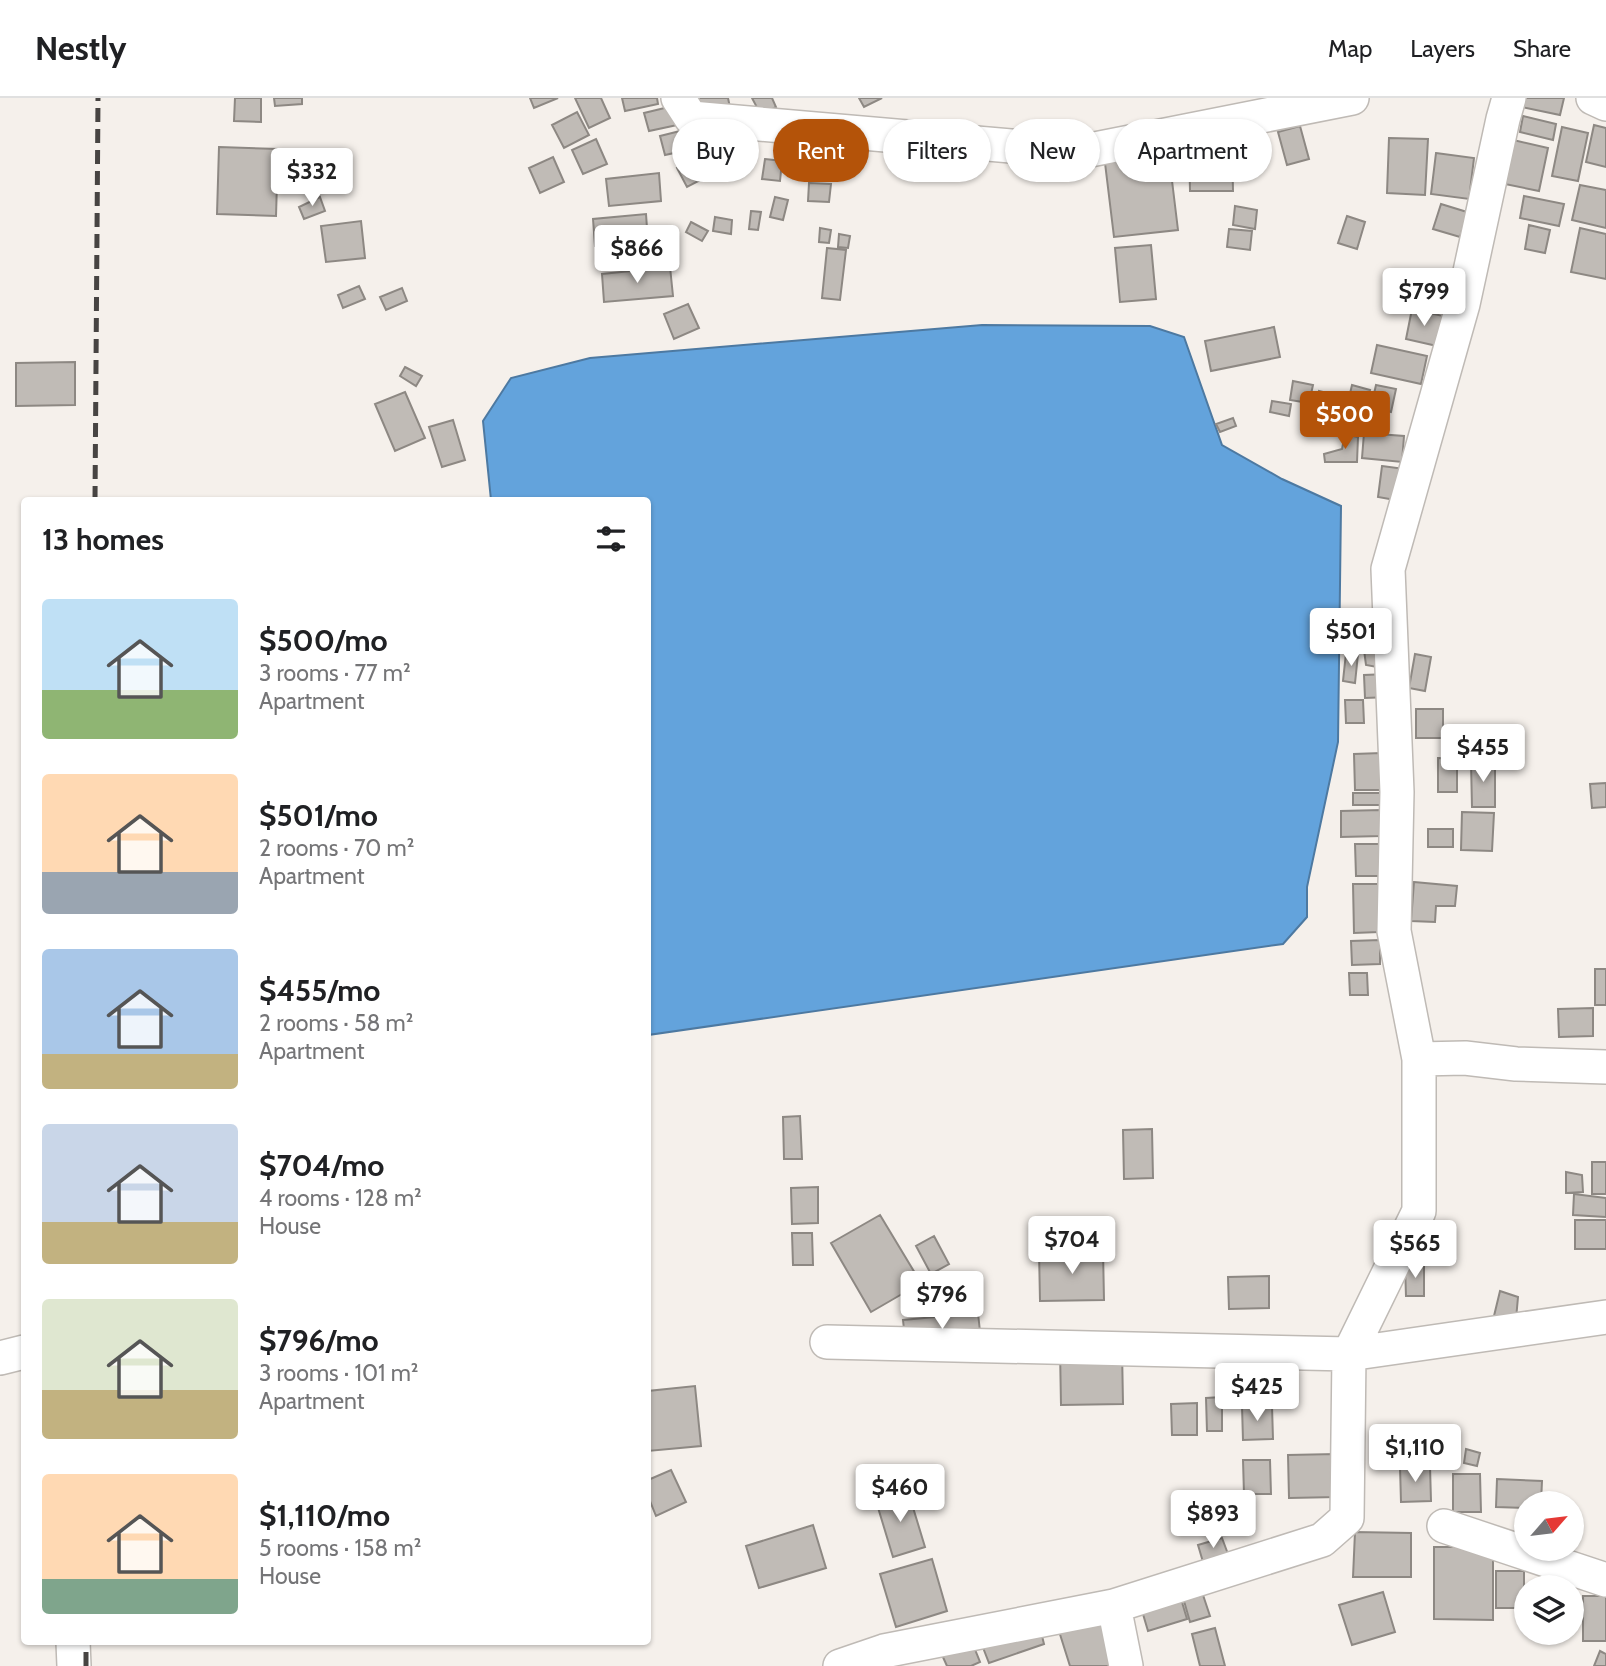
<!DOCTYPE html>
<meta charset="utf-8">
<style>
body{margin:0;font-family:Cabin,sans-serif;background:#f2f2f2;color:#202124;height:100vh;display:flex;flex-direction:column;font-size:26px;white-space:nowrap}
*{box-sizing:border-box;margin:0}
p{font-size:23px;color:#757577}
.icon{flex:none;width:38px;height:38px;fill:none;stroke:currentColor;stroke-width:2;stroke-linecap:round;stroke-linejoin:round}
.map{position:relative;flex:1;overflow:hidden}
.details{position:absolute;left:21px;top:399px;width:630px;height:1148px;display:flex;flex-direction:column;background:#fff;border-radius:7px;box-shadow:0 2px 5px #0004}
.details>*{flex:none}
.top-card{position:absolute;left:672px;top:21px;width:665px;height:63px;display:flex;gap:14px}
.needle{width:46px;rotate:62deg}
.controls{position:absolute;left:1514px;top:1393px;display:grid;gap:14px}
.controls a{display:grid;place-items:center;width:70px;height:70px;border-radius:50%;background:#fff;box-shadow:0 2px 5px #0004;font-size:35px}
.price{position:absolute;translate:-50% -60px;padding:0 16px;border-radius:7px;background:#fff;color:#222;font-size:23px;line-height:46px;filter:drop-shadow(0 2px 4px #0008)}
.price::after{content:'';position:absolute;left:50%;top:42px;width:21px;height:16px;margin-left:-10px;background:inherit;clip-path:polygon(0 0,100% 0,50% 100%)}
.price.selected{background:#b45309;color:#fff}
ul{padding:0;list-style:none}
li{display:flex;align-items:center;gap:21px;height:175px;padding:0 21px}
li span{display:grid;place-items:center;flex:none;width:196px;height:140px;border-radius:7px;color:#555}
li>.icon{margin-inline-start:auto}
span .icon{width:84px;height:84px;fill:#fffc;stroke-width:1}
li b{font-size:30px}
h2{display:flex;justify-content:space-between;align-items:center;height:84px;padding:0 21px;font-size:30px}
.tag{padding:0 24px;border-radius:32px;background:#fff;box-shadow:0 2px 5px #0004;font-size:24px;line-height:63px}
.tag.selected{background:#b45309;color:#fff}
header{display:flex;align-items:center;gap:42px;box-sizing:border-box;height:98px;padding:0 35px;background:#fff;border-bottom:2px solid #e0e0e0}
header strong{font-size:33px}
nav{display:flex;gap:38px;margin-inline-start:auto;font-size:24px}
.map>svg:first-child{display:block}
.water{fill:#63a3dc;stroke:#4d79a1;stroke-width:2}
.building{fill:#c0bbb6;stroke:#8d8883;stroke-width:2}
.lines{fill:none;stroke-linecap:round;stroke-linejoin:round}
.street-casing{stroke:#bfbab5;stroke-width:36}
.street{stroke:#fff;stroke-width:33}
.rail{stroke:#474442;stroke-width:5;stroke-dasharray:14 7;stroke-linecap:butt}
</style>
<header>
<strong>Nestly</strong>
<nav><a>Map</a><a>Layers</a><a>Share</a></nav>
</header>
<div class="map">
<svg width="1606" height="1568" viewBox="0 0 1606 1568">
<rect width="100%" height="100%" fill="#f5f0eb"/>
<path class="water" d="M982 227 1150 228 1184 239 1222 347 1282 381 1341 408 1338 644 1307 789V819L1283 846 648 937V402H491L483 323 511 280 590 260Z"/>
<path class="building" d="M235 0H261V24L234 23Z
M274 0H302V6L275 8Z
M530 0H558L534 10Z
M575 0H601L610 20 589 30Z
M622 0H657L658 6 625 13Z
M695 0H728L732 19 698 14Z
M752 0H772L776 9 761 17Z
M859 0H882L864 9Z
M1524 0H1564L1560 17 1522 9Z
M677 7 682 26 649 33 644 15Z
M577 14 589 37 564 50 552 27Z
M1523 18 1556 26 1553 42 1520 34Z
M1594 27 1606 30V69L1586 64Z
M1300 28 1309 61 1287 67 1278 34Z
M1562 29 1588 35 1578 83 1552 78Z
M692 30 697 50 665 57 660 38Z
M1389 40 1428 41 1425 97 1387 95Z
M596 41 607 66 583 76 572 52Z
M1509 41 1548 50 1539 93 1500 85Z
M1189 44H1232L1233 93H1190Z
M219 49 278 51 276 118 217 116Z
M721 54 725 70 718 69V79L712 80 707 58Z
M729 54 748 56V70H729Z
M1436 55 1474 60 1469 101 1431 96Z
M1169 58 1178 132 1114 139 1105 65Z
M553 59 564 84 540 95 529 70Z
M697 61 706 79 687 89 677 70Z
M765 61 782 63 780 83 762 81Z
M802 64 821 65 820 80 801 79Z
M659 75 661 103 609 108 606 81Z
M809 85 831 86 829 104 808 103Z
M1580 87 1606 92V130L1572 122Z
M1524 98 1564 106 1559 128 1520 120Z
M320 99 325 113 304 121 299 109Z
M775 99 788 102 783 122 770 119Z
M1441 106 1467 114 1460 139 1433 131Z
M1235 108 1257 112 1255 131 1233 127Z
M751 113 761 114 758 132 749 131Z
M646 116 648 144 595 148 593 121Z
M1347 118 1365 124 1357 151 1338 145Z
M715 119 732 122 731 136 713 133Z
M361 123 365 160 326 164 321 128Z
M691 124 708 133 702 143 686 134Z
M1529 127 1550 132 1545 155 1525 151Z
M820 130 831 132 829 145 819 144Z
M1580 130 1606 136V181L1571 174Z
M1229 131 1252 133 1250 152 1227 149Z
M839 136 850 138 848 150 838 149Z
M1151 147 1156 201 1120 204 1115 150Z
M827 150 846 152 840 202 822 200Z
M670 169 673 198 604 204 602 176Z
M359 188 365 201 343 210 338 197Z
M402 190 407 203 386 212 380 199Z
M688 206 699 230 674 241 664 216Z
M1412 211 1443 218 1437 248 1406 241Z
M1274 229 1280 259 1211 273 1205 243Z
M1377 247 1427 258 1421 286 1371 275Z
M75 264V307L16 308V265Z
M405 269 422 278 416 288 400 278Z
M1293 283 1313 287 1309 305 1290 302Z
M1352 287 1370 292 1366 308 1348 304Z
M1376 287 1396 291 1391 314 1371 309Z
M1319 293 1339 298 1337 309 1317 305Z
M405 294 425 340 395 353 375 306Z
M1272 303 1291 306 1289 318 1270 314Z
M1349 313 1363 316 1361 334 1347 331Z
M1233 320 1236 328 1220 334 1216 326Z
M453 322 465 362 442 369 429 329Z
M1364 335 1404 338 1402 364 1362 360Z
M1345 336 1358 339 1357 364H1325L1324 356 1342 351Z
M1382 368 1405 371 1401 403 1378 399Z
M1364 552H1387L1388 571 1366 567Z
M1346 555 1358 556 1355 585 1343 583Z
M1415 556 1431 559 1425 593 1409 590Z
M1388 576 1390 599 1365 600 1364 577Z
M1345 602H1363L1364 625H1346Z
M1416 611H1443V640H1416Z
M1381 655V692H1355L1354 656Z
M1438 660 1457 661V694H1438Z
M1471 664H1495V709H1472Z
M1606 685V709L1592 710 1590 686Z
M1353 695H1381V707H1353Z
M1381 712V738L1341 739V713Z
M1462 714 1494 715 1492 753 1461 752Z
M1428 731H1453V749H1428Z
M1355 746H1384L1385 778H1356Z
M1414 784 1457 788 1455 808H1436L1435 824 1411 823Z
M1353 786H1378L1379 834 1354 835Z
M1380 842V866L1352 867 1351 843Z
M1595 871H1606V907H1595Z
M1349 875H1367L1368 897H1350Z
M1593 910V938L1559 939 1558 911Z
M800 1018 802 1061H784L783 1019Z
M1152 1031 1153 1080 1124 1081 1123 1032Z
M1592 1064H1606V1096H1592Z
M1566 1074 1582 1077 1583 1094 1566 1095Z
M818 1089V1125L792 1126 791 1090Z
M1574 1096 1606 1100V1119L1573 1117Z
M880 1117 921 1185 871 1214 831 1145Z
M1575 1122H1606V1151H1575Z
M792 1135H812L813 1167H793Z
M934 1138 949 1166 931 1176 916 1148Z
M1103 1152 1104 1202 1040 1203 1039 1153Z
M1405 1167H1424V1198H1406Z
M1269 1178V1210L1229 1211 1228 1179Z
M1500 1193 1518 1199 1516 1221 1494 1218Z
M978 1215 981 1243 906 1250 903 1222Z
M1122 1251 1123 1306 1061 1307 1060 1252Z
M1255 1280H1268V1296H1255Z
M695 1288 701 1348 648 1353V1293Z
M1222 1299V1333H1207L1206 1300Z
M1197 1305V1337H1172L1171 1306Z
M1242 1308H1272L1273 1341 1243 1342Z
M1404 1334 1405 1357H1380L1379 1335Z
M1421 1348H1439L1440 1364H1422Z
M1466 1351 1480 1355 1477 1368 1464 1365Z
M1336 1356 1337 1399 1289 1400 1288 1357Z
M1243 1362H1270L1271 1396H1244Z
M1400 1368H1430L1431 1403 1401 1404Z
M671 1372 686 1404 656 1418 648 1398V1382Z
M1453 1376H1480L1481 1414H1453Z
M1497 1381 1542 1383 1541 1405H1526V1410L1496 1409Z
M908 1393 925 1449 893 1459 876 1403Z
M813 1427 826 1470 759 1490 746 1448Z
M1355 1434 1411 1435V1479H1353Z
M1222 1440 1228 1456 1203 1464 1198 1447Z
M1434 1449H1493V1522L1434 1521Z
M932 1461 947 1513 896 1529 880 1476Z
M1496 1473H1524V1510H1496Z
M1179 1494 1187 1521 1148 1533 1140 1506Z
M1383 1494 1395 1534 1352 1547 1339 1507Z
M1203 1497 1210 1518 1190 1524 1184 1503Z
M1583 1498H1606V1543H1583Z
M1101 1517 1117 1568H1070L1058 1530Z
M1040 1530 1044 1546 989 1565 982 1547Z
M1215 1530 1225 1568H1200L1192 1536Z
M972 1544 980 1564 971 1568H947L942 1557Z
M1600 1553 1606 1556V1568H1594Z"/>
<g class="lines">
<defs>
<path id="street" d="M678 0 691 20 1080 54 1352 0
M1593 0 1606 6
M1419 961 1465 960 1516 966 1606 969
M827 1244 1349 1256 1606 1219
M0 1260 24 1254
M1444 1428 1606 1482
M1114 1508 1126 1568
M73 1544 74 1568
M840 1568 884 1553 1114 1508 1322 1442 1347 1420 1349 1256 1419 1113V961L1394 833 1397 694 1388 471 1463 206 1503 21 1509 0"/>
</defs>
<use href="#street" class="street-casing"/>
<use href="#street" class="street"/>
<path class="rail" d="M95 402 98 0
M86 1568V1544"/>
</g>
</svg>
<div class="controls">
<a><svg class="needle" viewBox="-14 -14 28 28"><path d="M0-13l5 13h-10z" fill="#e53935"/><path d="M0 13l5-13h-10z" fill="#757577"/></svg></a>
<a><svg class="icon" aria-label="layers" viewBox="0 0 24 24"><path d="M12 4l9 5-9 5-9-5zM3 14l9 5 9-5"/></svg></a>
</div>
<b class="price" style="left:312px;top:110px">$332</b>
<b class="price" style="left:637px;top:187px">$866</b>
<b class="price" style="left:1424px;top:230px">$799</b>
<b class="price selected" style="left:1345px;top:353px">$500</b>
<b class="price" style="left:1351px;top:570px">$501</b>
<b class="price" style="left:1483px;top:686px">$455</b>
<b class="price" style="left:1072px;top:1178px">$704</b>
<b class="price" style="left:1415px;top:1182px">$565</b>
<b class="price" style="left:942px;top:1233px">$796</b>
<b class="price" style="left:1257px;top:1325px">$425</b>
<b class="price" style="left:1415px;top:1386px">$1,110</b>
<b class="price" style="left:900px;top:1426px">$460</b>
<b class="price" style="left:1213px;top:1452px">$893</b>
<div class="top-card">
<a class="tag">Buy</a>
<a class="tag selected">Rent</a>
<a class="tag">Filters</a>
<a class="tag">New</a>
<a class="tag">Apartment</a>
</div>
<section class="details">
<h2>13 homes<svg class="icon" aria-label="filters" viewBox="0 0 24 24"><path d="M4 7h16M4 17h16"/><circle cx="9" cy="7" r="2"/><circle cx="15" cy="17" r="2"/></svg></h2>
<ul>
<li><span style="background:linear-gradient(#bfe0f5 65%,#8fb573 0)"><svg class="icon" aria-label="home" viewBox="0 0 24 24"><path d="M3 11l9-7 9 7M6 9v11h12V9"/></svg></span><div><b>$500/mo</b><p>3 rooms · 77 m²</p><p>Apartment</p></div></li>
<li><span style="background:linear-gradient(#ffd9b3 70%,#9aa5b1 0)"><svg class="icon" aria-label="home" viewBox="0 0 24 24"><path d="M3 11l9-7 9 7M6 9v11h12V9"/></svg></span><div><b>$501/mo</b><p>2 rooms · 70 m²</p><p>Apartment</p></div></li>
<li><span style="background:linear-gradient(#a9c7e8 75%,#c2b280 0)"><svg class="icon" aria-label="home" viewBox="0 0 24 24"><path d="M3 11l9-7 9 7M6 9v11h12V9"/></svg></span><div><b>$455/mo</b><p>2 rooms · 58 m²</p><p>Apartment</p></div></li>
<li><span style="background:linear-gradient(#c9d6e8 70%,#c2b280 0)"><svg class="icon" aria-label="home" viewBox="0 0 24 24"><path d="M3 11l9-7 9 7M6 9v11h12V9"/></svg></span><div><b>$704/mo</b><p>4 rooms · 128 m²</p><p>House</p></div></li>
<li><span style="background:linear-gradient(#dfe7d0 65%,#c2b280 0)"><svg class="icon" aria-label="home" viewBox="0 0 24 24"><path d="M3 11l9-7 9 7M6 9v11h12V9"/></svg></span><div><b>$796/mo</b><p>3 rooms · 101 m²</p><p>Apartment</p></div></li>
<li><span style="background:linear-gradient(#ffd9b3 75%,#7fa58c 0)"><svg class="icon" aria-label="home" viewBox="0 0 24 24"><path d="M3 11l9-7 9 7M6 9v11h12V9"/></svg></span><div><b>$1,110/mo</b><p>5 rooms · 158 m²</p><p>House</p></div></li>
</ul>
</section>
</div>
